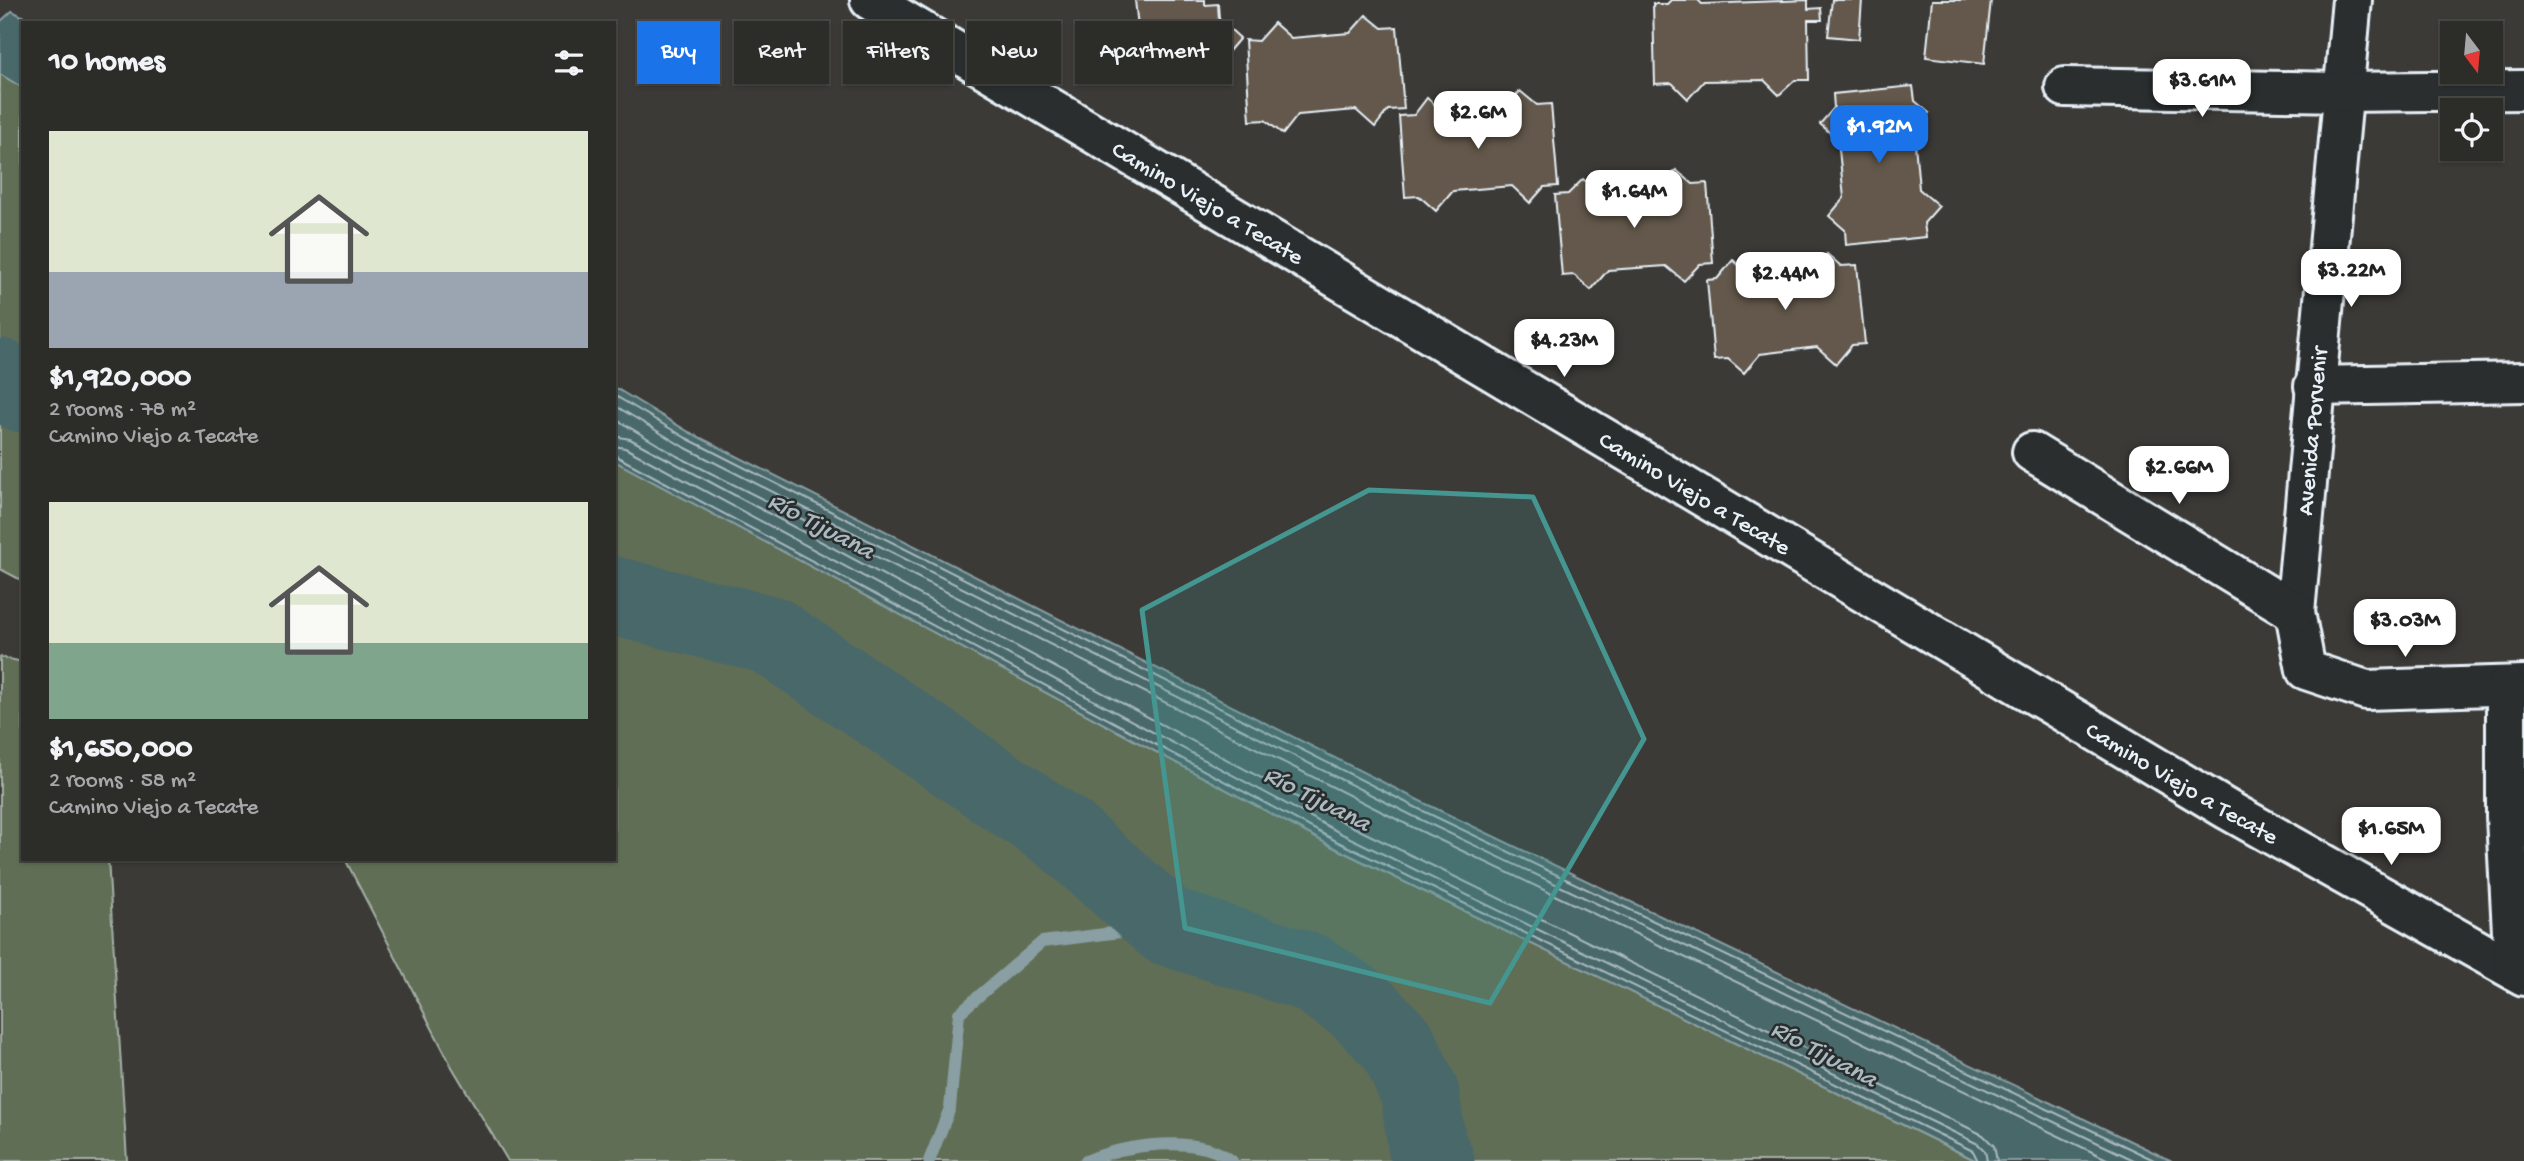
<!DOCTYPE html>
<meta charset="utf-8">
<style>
body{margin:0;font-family:"Gochi Hand",sans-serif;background:#343431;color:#f1f3f6;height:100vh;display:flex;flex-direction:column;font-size:26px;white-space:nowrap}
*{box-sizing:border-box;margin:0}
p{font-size:23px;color:#a6a7a8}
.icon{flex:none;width:38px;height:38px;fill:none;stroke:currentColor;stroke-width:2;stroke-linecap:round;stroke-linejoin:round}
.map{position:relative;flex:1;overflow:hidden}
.details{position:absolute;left:21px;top:21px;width:595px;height:840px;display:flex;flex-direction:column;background:#2c2c29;border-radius:0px;box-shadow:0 2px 5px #0004,0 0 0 2px #484846}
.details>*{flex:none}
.top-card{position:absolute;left:637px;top:21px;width:665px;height:63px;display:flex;gap:14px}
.needle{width:46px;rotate:164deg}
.controls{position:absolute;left:2440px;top:21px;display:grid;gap:14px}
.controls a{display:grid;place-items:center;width:63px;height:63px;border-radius:0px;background:#2c2c29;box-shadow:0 2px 5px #0004,0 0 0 2px #484846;font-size:35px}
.price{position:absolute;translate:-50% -60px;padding:0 16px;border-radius:14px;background:#fff;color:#222;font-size:23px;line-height:46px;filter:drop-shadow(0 2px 4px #0008)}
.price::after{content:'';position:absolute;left:50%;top:42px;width:21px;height:16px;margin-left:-10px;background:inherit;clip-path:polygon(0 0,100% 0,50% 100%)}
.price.active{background:#1a73e8;color:#fff}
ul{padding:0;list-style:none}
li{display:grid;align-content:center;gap:14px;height:371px;padding:0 28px}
li span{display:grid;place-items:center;height:217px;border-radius:0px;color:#555}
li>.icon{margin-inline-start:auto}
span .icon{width:126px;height:126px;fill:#fffc;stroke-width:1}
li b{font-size:30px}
h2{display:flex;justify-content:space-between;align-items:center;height:84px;padding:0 28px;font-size:30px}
.tag{padding:0 24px;border-radius:0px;background:#2c2c29;box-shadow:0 2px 5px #0004,0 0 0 2px #484846;font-size:24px;line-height:63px}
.tag.active{background:#1a73e8;color:#fff}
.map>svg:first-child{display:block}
.green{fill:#606e55;stroke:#a4b0a6;stroke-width:2}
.water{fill:#4a686b;stroke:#899fa3;stroke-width:2}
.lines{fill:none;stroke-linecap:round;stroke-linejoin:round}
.shore{stroke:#a9bac0;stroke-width:2}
.stream{stroke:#899fa3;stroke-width:12}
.river{stroke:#4a686b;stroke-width:79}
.building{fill:#64594c;stroke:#e8f1f8;stroke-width:2}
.street-casing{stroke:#e8f1f8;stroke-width:44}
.street{stroke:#2a2d2e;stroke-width:38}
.marked{fill:#459590;fill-opacity:0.2;stroke:#459590;stroke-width:5;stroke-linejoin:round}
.labels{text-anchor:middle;stroke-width:5;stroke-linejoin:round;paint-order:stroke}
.street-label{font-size:24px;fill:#e8f1f8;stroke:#2a2d2e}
.water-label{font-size:26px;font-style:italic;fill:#a9bac0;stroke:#2a2d2e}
</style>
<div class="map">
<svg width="2524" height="1161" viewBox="0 0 2524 1161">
<rect width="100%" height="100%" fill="#3b3a37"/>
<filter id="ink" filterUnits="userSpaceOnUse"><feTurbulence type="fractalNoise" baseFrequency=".0143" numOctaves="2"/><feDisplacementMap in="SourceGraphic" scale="14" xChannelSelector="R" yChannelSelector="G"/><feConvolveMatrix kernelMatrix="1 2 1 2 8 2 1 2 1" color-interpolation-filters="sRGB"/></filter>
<g filter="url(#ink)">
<path class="green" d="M0 74 23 88V581L0 569Z
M614 460 1335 848 1977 1161H508L452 1067 345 859H614Z
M0 657 23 662V859H108L127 1161H0Z"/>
<path class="water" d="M12 11 36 23H23V88L0 74V22Z
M614 387 689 432 1420 801 2172 1161H1977L1335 848 614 461Z"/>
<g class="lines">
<path class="shore" d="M614 395 686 438 1417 808 2156 1161
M614 405 682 446 1413 816 2136 1161
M614 418 677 456 1408 825 2111 1161
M614 436 630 439 1347 824 1983 1135 1994 1146 1997 1161
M614 446 625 448 1342 834 1978 1144 1985 1151 1987 1161
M614 455 1338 842 1973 1151 1978 1161"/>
<path class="stream" d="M929 1161 950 1108 959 1013 1042 942 1167 926
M1086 1161C1124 1145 1198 1133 1232 1161"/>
<path class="river" d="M0 378 23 393
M614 596 770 635 1065 835 1167 926 1311 973 1360 1006 1398 1045 1420 1094 1427 1146 1435 1161"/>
</g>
<path class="building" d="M1135 0H1205V5L1218 4 1219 19 1202 40 1223 58 1225 70 1141 77 1140 67 1159 45 1138 27Z
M1671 0H1698L1702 4 1808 0V9L1821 8 1822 20H1808L1809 80H1795L1779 95 1764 80 1704 81 1688 99 1672 83 1655 84 1653 4H1667Z
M1832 0H1862L1859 39 1828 36Z
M1932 0H1991L1984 64 1926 57Z
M1366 15 1382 28 1397 27 1404 109 1388 110 1375 127 1356 110 1298 115 1283 134 1265 120 1250 121 1245 40 1258 41 1274 23 1291 38 1350 33Z
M1219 19 1240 38 1223 58 1202 40Z
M1138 27 1159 45 1140 67 1119 49Z
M1913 86 1915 101 1929 113 1914 132 1919 189 1939 206 1924 223 1926 237 1846 245 1845 230 1829 216 1844 198 1838 140 1820 124 1834 108 1833 94Z
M1520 91 1537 105 1551 104 1558 186 1544 187 1530 203 1512 186 1453 191 1436 211 1419 196 1405 197 1399 116 1414 115 1427 98 1446 114 1504 110Z
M1676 170 1693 184 1707 183 1713 263 1700 264 1684 281 1666 266 1608 270 1591 290 1574 275 1562 276 1555 195 1568 194 1583 179 1600 193 1660 189Z
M1827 254 1841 266 1857 265 1865 344 1852 345 1836 364 1817 347 1760 354 1744 373 1728 359 1714 360 1707 280 1717 279 1733 260 1752 277 1811 271Z"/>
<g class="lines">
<defs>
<g id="street">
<path id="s1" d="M870 0 2228 810 2524 976"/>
<path d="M2352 0 2295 612 2306 670 2366 690 2524 685"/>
<path d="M2065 87 2341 92 2524 90"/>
<path d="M2314 386 2524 382"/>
<path d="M2032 452 2295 612"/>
<path d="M2506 686V817L2514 970"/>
</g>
</defs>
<use href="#street" class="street-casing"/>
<use href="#street" class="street"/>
</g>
</g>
<path class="marked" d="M1369 490 1533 497 1644 739 1490 1003 1185 928 1142 610Z"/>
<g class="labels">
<g class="street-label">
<text dy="8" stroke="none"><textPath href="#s1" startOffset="394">Camino Viejo a Tecate</textPath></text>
<text transform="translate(2311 431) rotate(-85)" y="8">Avenida Porvenir</text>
<text dy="8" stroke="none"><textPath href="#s1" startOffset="961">Camino Viejo a Tecate</textPath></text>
<text dy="8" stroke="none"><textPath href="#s1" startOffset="1528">Camino Viejo a Tecate</textPath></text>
</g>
<g class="water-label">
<text transform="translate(822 524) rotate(28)" y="9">Río Tijuana</text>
<text transform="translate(1318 797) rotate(27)" y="9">Río Tijuana</text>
<text transform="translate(1825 1052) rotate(28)" y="9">Río Tijuana</text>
</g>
</g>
</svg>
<div class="controls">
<a><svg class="needle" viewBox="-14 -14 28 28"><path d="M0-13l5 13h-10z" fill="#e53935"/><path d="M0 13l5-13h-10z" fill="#a6a7a8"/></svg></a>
<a><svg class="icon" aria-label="locate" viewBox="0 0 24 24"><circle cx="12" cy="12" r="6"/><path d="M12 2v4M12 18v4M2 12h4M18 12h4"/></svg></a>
</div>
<b class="price" style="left:2202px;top:119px">$3.61M</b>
<b class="price" style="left:1478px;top:151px">$2.6M</b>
<b class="price active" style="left:1879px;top:165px">$1.92M</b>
<b class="price" style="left:1634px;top:230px">$1.64M</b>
<b class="price" style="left:2351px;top:309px">$3.22M</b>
<b class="price" style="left:1785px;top:312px">$2.44M</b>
<b class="price" style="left:1564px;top:379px">$4.23M</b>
<b class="price" style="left:2179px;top:506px">$2.66M</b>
<b class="price" style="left:2405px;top:659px">$3.03M</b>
<b class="price" style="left:2391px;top:867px">$1.65M</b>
<div class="top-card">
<a class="tag active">Buy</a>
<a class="tag">Rent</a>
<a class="tag">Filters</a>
<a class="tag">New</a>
<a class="tag">Apartment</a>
</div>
<section class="details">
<h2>10 homes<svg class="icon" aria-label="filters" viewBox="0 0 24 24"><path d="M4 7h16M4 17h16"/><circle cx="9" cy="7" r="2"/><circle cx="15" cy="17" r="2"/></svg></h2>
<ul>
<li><span style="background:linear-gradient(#dfe7d0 65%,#9aa5b1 0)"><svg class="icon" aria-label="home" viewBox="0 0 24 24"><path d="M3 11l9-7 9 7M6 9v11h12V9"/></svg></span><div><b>$1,920,000</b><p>2 rooms · 78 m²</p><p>Camino Viejo a Tecate</p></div></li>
<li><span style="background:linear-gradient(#dfe7d0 65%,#7fa58c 0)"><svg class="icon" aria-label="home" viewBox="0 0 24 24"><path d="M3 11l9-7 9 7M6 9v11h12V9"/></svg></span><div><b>$1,650,000</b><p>2 rooms · 58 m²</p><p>Camino Viejo a Tecate</p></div></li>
</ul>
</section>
</div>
